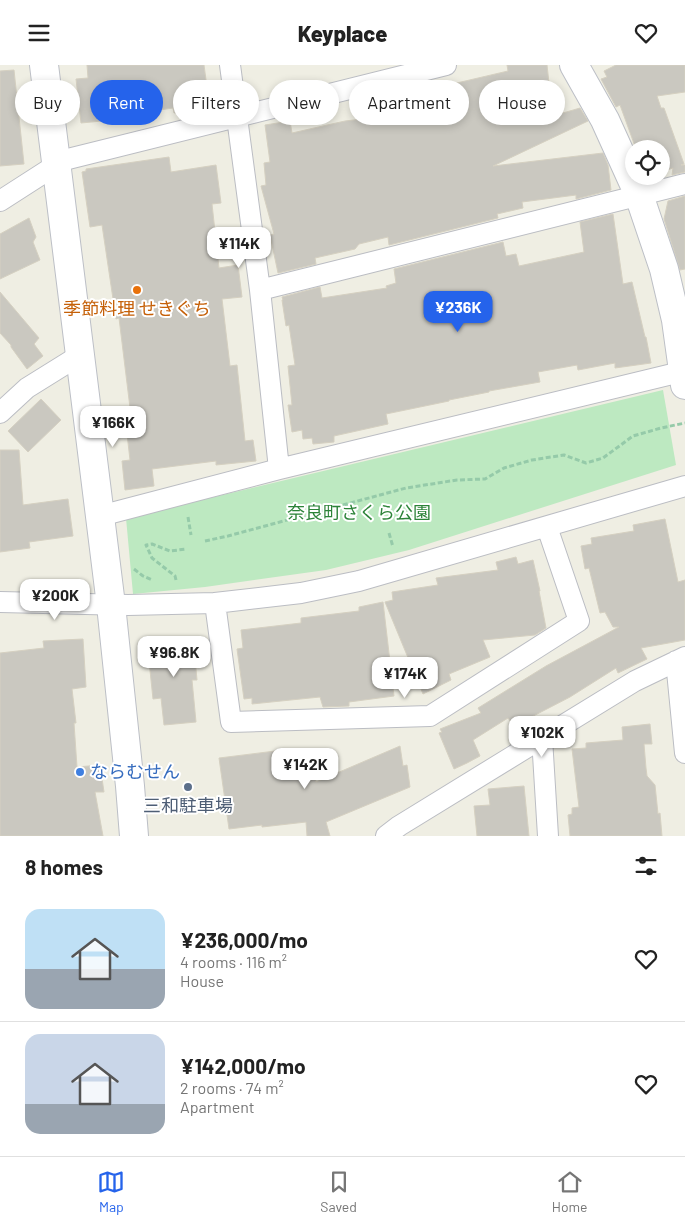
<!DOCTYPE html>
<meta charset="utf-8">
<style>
body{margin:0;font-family:Barlow,"Noto Sans JP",sans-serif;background:#f6f6f6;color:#222;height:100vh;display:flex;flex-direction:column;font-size:19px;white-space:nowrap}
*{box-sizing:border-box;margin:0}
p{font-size:16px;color:#767676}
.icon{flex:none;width:28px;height:28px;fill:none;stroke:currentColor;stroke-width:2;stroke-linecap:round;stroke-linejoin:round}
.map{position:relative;height:771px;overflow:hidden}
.sheet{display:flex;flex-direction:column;background:#fff;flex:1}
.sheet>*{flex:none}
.hud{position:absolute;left:15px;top:15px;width:655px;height:45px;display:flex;gap:10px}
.fabs{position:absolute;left:625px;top:75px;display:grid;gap:10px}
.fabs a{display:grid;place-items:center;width:45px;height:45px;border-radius:50%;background:#fff;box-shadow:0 2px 8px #0003;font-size:25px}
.price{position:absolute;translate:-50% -42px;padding:0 11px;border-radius:10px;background:#fff;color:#222;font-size:16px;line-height:32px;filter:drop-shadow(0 1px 2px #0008)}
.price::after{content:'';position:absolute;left:50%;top:30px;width:15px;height:11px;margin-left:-8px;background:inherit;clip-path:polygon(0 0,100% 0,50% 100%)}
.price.selected{background:#2563eb;color:#fff}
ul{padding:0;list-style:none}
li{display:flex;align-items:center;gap:15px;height:125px;padding:0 25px}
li+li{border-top:1px solid #e0e0e0}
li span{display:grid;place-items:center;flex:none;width:140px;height:100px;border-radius:15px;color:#555}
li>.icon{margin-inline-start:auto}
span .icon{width:60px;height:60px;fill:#fffc;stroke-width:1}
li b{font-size:21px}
h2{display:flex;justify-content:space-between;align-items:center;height:60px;padding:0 25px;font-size:21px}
.chip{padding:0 18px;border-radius:22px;background:#fff;box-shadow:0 2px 8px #0003;font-size:18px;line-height:45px}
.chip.selected{background:#2563eb;color:#fff}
header{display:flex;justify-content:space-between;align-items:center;height:65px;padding:0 25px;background:#fff;font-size:22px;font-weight:800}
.dock{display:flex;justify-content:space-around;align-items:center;height:70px;border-top:1px solid #e0e0e0;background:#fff;font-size:14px;color:#767676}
.dock a{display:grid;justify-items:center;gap:2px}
.dock .selected{color:#2563eb}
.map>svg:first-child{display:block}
.green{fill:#bde9c1}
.building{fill:#cac8c0;stroke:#d5d0c1}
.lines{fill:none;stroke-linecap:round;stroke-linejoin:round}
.street-casing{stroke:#bbbdc3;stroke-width:22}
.secondary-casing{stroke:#bcbfc6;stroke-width:30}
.path{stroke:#95caa9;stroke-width:3;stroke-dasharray:5 2.5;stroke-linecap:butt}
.street{stroke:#fff;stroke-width:20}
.secondary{stroke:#fff;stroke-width:28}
.food-dot{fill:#e8710a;stroke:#fff;stroke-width:2}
.shop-dot{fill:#3f7fe0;stroke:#fff;stroke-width:2}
.service-dot{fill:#5c6f8a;stroke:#fff;stroke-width:2}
.labels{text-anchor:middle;stroke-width:4;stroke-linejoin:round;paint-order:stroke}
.food-label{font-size:18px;fill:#c56008;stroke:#fff}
.park-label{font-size:18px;fill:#2c8338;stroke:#fff}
.shop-label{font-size:18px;fill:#366cbe;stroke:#fff;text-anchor:start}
.service-label{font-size:18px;fill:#4e5e75;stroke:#fff}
</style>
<header><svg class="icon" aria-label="menu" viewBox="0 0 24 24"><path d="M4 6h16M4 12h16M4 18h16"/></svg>Keyplace<svg class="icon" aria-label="heart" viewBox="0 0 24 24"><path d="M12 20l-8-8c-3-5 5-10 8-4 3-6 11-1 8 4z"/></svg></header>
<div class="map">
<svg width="685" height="771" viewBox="0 0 685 771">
<rect width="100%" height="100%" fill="#efeee3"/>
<path class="green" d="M663 325 676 400 409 485 326 505 205 522 133 529 126 453Z"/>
<path class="building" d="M87 0H204L207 22 201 23 204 45 174 48 173 43 112 52V55L81 58 76 14 88 13Z
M507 0H547L550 27 560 25 563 48 580 43 588 56 493 101 603 88 608 100 611 125 576 134V130L522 137 523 143 497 149 498 153 389 180 388 172 359 179 355 184 315 193 316 199 278 208 270 170 274 169 261 121 266 120 264 98 270 97 265 60 290 56 292 68 345 56 380 52 376 33 397 29V32L508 6Z
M616 0H685V27L657 31 661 43H664L684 99 681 100H685V107L672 110 673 103 661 107V84H636L620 40 616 42 601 14 607 12 604 6Z
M14 5 24 99 0 101V6Z
M169 92 171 107 216 100 221 138 212 139 219 203 238 200 242 232 222 234 230 301 237 300 245 376 253 375 256 396 216 400V396L152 404 154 421 125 425 122 396 130 395 126 360 132 359 119 253 116 254 102 160 90 162 82 107 86 106V104Z
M685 131V204L680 205 664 154 668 136Z
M613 149 623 219 632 217 645 272H646L651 298 615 303V298L578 305 577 300 538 307 540 317 489 326V327L449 335V336L386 349 388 359 334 371V377L313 379 312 373 303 374 302 365 292 367 288 340H292L288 301 295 300 289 260 286 261 282 235H283L282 232 320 222 322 233 387 223 386 221 396 218 394 204 503 177 506 191 516 189 519 201 584 187 580 157Z
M29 153 36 172 33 177 40 195 0 214V169Z
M0 227 39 273 34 279 43 291 27 304 11 282V280L0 268Z
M41 334 61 355 28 387 8 366Z
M0 385H19L23 440 68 434 73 471 29 477 30 483 0 487Z
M665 454 678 517 685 515V575L641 583 647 594 618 608 616 603 570 632 514 661 508 653 473 675 480 691 467 698 454 704 439 668 442 667 440 664 481 648 478 643 546 601 619 562H613L605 547 600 548 589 503 585 504 581 481 592 479 591 473 634 466 633 460Z
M516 492 518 499 533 495 540 526H539L546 563 535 570 483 575 490 592 449 609 451 615 423 629 385 537 393 535 392 527 438 520 436 513 498 505 496 497Z
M383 537 394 631 349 637V641L323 642 320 632 252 639V633L244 634 237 584 243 583 241 565 301 558V553L359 546V542Z
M193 572 197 615H192L196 657 164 660 161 633 153 634 147 577Z
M83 574 86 622 72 624 76 658H74L77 702 100 700 104 727H95L103 771H0V588L44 583 43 576Z
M650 659 652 679H644L646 703 647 711 655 720 658 749 660 748 662 771H570L568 750 572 749V743L579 742 572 684 586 683V678L623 675 622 662Z
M400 681 403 701 407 700 410 722 326 757 330 771H307L306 757 262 762V760L229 764 219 693 275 686 277 701 296 699 300 707 313 704 316 717Z
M524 721 529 771H477L474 741 490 740 488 724Z"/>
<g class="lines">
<defs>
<path id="street" d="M230 0 260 225 279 404
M0 136 56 100 68 94 446 0
M260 225 685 119
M0 348 27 323 80 290
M100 451 279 404 685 306
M0 537 128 540 215 538 301 528 359 516 685 421
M215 538 231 657 430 651 579 556 547 462
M676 596 685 688
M542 673 548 771
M386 771 399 761 635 616 685 592"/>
<path id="secondary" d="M44 0 111 540 130 721 134 771
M574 0 605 55 639 130 664 204 676 255 685 320"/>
</defs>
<use href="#street" class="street-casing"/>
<use href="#secondary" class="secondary-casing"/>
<path class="path" d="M188 452 191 470
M389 468 393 482
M205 476 228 471 406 423 457 415 485 414 504 403 532 395 564 390 586 398 603 393 633 371 661 363 685 358
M134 504 143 511 152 515
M176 515 175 511 152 493 146 480 152 479 170 486 186 484"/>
<use href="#street" class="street"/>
<use href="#secondary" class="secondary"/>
</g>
<circle class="food-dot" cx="137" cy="225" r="5"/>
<circle class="shop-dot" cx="80" cy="707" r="5"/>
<circle class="service-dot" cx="188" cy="722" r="5"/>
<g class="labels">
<g class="food-label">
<text x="137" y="250">季節料理 せきぐち</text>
</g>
<g class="park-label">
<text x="359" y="454">奈良町さくら公園</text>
</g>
<g class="shop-label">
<text x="90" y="713">ならむせん</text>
</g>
<g class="service-label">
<text x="188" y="747">三和駐車場</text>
</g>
</g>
</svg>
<div class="fabs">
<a><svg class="icon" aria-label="locate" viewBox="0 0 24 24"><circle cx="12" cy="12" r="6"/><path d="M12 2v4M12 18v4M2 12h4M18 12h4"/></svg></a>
</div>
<b class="price" style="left:239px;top:204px">¥114K</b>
<b class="price selected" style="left:458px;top:268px">¥236K</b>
<b class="price" style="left:113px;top:383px">¥166K</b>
<b class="price" style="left:55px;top:556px">¥200K</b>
<b class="price" style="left:174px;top:613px">¥96.8K</b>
<b class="price" style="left:405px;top:634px">¥174K</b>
<b class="price" style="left:542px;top:693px">¥102K</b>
<b class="price" style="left:305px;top:725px">¥142K</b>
<div class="hud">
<a class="chip">Buy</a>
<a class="chip selected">Rent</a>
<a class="chip">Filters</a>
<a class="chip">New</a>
<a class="chip">Apartment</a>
<a class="chip">House</a>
</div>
</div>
<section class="sheet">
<h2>8 homes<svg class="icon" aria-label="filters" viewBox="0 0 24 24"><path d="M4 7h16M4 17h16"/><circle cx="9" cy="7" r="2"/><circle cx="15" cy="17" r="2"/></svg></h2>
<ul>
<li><span style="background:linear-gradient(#bfe0f5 60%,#9aa5b1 0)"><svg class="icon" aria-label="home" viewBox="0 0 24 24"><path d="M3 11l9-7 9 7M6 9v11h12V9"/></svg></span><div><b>¥236,000/mo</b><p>4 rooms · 116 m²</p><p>House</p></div><svg class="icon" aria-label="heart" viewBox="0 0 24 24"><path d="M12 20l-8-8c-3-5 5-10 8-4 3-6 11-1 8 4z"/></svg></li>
<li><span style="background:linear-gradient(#c9d6e8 70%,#9aa5b1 0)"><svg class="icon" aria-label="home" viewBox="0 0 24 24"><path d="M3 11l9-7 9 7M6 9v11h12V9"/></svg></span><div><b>¥142,000/mo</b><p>2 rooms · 74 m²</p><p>Apartment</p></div><svg class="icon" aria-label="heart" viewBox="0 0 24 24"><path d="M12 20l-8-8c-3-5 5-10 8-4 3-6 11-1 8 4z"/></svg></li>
</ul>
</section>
<nav class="dock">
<a class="selected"><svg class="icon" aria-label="map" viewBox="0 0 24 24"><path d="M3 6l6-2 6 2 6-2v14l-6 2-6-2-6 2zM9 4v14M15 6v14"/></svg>Map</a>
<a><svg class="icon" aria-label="saved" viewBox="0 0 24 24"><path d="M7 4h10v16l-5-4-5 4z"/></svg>Saved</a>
<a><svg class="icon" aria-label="home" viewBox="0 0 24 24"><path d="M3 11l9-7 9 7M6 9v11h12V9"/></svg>Home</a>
</nav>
